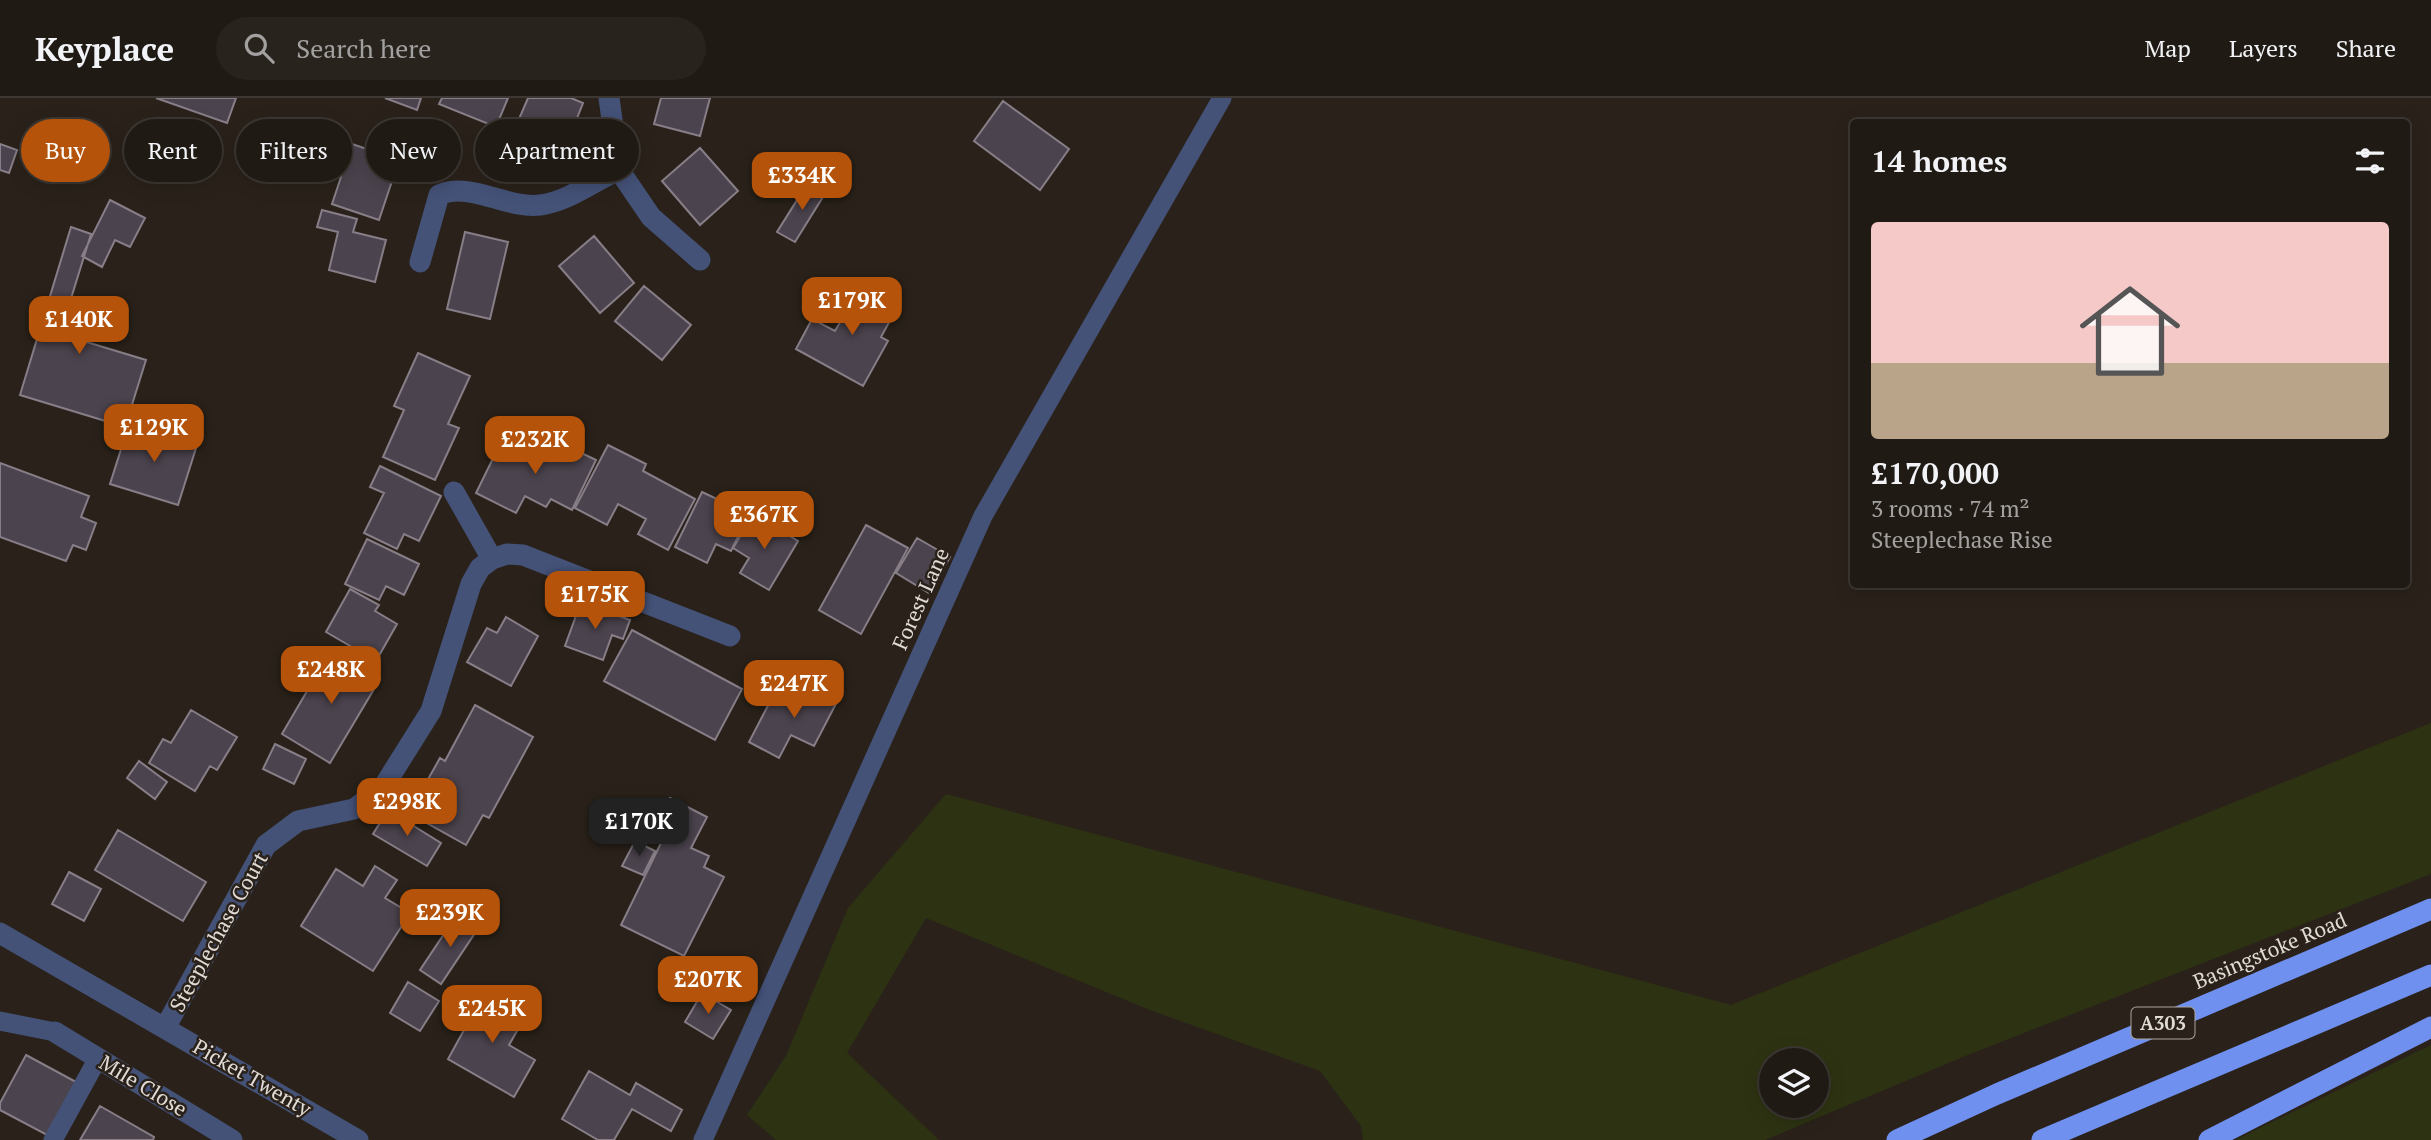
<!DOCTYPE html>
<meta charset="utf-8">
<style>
body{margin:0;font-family:"PT Serif",serif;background:#28231d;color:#f1f3f6;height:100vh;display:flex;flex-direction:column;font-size:26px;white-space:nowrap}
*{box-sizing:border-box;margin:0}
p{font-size:23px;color:#a2a1a0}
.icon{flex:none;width:38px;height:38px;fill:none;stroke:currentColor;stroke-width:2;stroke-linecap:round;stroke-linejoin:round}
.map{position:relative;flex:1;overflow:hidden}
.panel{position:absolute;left:1850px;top:21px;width:560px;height:469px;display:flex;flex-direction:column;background:#201a14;border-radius:7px;box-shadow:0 4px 18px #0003,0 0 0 2px #3d3834}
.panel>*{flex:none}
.top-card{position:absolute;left:21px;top:21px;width:665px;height:63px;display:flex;gap:14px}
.controls{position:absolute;left:1759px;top:950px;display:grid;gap:14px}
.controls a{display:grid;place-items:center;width:70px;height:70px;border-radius:50%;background:#201a14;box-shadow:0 4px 18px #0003,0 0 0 2px #3d3834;font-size:35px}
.price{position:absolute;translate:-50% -60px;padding:0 16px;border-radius:14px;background:#b45309;color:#fff;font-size:23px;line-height:46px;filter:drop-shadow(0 2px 4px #0008)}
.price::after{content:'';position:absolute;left:50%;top:42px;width:21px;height:16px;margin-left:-10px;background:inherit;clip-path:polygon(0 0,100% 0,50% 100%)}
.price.current{background:#222;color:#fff}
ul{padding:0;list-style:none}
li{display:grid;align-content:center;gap:14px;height:371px;padding:0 21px}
li span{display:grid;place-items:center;height:217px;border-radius:7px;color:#555}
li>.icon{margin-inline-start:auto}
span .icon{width:126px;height:126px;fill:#fffc;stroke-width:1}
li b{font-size:30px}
h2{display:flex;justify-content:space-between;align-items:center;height:84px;padding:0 21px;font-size:30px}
.pill{padding:0 24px;border-radius:32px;background:#201a14;box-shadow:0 4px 18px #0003,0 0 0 2px #3d3834;font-size:24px;line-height:63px}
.pill.current{background:#b45309;color:#fff}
header{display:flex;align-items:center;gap:42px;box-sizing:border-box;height:98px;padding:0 35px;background:#201a14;border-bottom:2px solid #3d3834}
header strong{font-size:33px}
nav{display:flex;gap:38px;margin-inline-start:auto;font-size:24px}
.search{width:490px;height:63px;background:#28231d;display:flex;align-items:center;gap:18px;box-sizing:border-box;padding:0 24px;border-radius:38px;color:#a2a1a0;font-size:26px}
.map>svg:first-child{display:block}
.green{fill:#2d3312;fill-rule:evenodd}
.building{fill:#4b434d;stroke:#877e88;stroke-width:2}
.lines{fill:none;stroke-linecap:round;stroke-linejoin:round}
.lane{stroke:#445278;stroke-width:19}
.street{stroke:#445278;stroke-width:21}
.highway{stroke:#6f90ef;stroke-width:21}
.labels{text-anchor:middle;stroke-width:5;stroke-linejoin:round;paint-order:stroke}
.shield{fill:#2a221a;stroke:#aaa49e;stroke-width:2}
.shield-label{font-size:19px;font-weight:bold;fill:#e1dbd6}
.street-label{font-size:21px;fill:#e1dbd6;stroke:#2a221a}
</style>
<header>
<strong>Keyplace</strong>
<div class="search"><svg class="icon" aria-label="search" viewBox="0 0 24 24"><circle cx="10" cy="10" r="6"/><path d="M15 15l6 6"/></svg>Search here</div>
<nav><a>Map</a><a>Layers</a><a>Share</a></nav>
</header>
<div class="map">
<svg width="2431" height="1042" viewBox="0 0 2431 1042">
<rect width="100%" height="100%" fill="#2a221a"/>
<path class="green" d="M2431 625V776L1965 958 1765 1042H1363L1361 1028 1320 973 1150 912 926 820 847 955 939 1042H776L747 1017 786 958 848 810 946 696 1731 907ZM1771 962H1816V1008H1771Z
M2431 947V1042H2235Z"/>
<path class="building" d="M156 0H236L227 25Z
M385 0H421L417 12Z
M442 0H508L496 29 439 6Z
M528 0H571L583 5 566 48 516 28Z
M661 0H710L700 38 654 26Z
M1003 3 1069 51 1040 92 974 43Z
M183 38 216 51 210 69 176 58Z
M0 46 17 52 9 75 0 72Z
M352 46 399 62 379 122 332 106Z
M700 50 738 93 700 127 662 83Z
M809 83 826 94 795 144 777 134Z
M110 102 145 120 130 149 115 142 102 169 82 158Z
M322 112 357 121 353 134 386 142 375 184 329 172 338 134 317 129Z
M71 129 91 136 60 236 146 262 125 329 20 297Z
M465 134 508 144 490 221 447 211Z
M594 138 634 185 600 215 559 168Z
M644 188 691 227 662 262 615 223Z
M861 188 898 208 881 239 888 243 863 288 796 251 812 221 835 233Z
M418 255 470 278 448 326 459 330 435 382 383 359 404 312 394 308Z
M129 326 197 347 178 407 110 386Z
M502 342 534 358 540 346 560 356 565 347 596 362 572 412 551 401 546 409 525 398 516 415 476 395Z
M608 347 646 366 643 373 695 401 668 452 638 436 646 421 618 406 607 427 575 410Z
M0 365 89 398 81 419 96 425 86 452 73 447 66 463 0 439Z
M380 368 441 398 419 443 404 436 397 451 364 435 384 395 370 389Z
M702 394 749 416 731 453 716 446 707 465 675 449Z
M754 416 798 443 769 492 740 475 749 460 733 450Z
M866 427 908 450 861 536 819 512Z
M917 440 950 459 929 495 896 475Z
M367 441 419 466 404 497 386 488 379 502 345 486Z
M350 491 379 507 375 513 397 526 376 563 326 534Z
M581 504 630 522 623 541 612 537 603 562 565 548Z
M506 519 538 538 511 588 467 564 487 530 497 535Z
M632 532 742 591 715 642 604 583Z
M331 552 380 581 330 665 282 636Z
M808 583 839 600 814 648 791 637 779 660 749 644 774 596 796 607Z
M475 607 533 639 489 720 483 717 466 747 409 715 440 660 445 663Z
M191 612 237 639 217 672 210 668 195 693 149 665 163 641 171 645Z
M275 646 306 661 294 686 263 671Z
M139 663 167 684 155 701 127 680Z
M670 700 707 719 691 750 709 758 704 769 724 779 684 858 621 827 662 743 651 737Z
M388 712 441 745 427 768 373 736Z
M118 732 206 784 183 823 95 772Z
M635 743 655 753 643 777 622 768Z
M375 768 397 782 385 800 410 815 373 873 301 828 336 771 363 788Z
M69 774 101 791 84 823 52 806Z
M458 815 479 829 441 886 420 872Z
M408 884 439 903 420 933 390 915Z
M472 895 525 919 509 947 535 962 514 999 448 961 469 923 460 917Z
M702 895 731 912 713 941 685 924Z
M26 957 76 984 47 1037 0 1012V1005Z
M589 973 630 997 636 985 682 1012 671 1033 632 1011 614 1042H598L562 1021Z
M100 1008 154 1039 153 1042H80Z"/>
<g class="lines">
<path class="lane" d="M0 923 55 934
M53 1042 98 960
M703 1042 983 418 1222 0"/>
<path class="street" d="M609 0 619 72
M420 164 439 97C469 83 507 111 540 107 567 104 594 83 619 72L651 119 700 162
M454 394 492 461 507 456 523 457 730 538
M0 835 358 1042
M165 930 266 747 298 723 354 711 384 688 431 613 471 486 480 470 492 461
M55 934 232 1042"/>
<path class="highway" d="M1897 1042 1997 996 2431 811
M2042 1042 2431 877
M2209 1042 2431 929"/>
</g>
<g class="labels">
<rect class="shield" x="2131.5" y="909.5" width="63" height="31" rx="5"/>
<g class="shield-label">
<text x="2163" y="932">A303</text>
</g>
<g class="street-label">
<text transform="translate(921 501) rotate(-66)" y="7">Forest Lane</text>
<text transform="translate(219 834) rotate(-61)" y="7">Steeplechase Court</text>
<text transform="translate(2270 853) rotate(-23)" y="7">Basingstoke Road</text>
<text transform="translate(252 980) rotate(30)" y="7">Picket Twenty</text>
<text transform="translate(143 988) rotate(31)" y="7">Mile Close</text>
</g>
</g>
</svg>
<div class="controls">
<a><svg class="icon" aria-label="layers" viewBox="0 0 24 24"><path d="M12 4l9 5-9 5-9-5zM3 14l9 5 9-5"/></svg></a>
</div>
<b class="price" style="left:802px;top:114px">£334K</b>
<b class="price" style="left:852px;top:239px">£179K</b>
<b class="price" style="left:79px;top:258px">£140K</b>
<b class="price" style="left:154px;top:366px">£129K</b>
<b class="price" style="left:535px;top:378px">£232K</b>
<b class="price" style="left:764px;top:453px">£367K</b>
<b class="price" style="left:595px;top:533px">£175K</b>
<b class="price" style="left:331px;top:608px">£248K</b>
<b class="price" style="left:794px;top:622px">£247K</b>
<b class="price" style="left:407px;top:740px">£298K</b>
<b class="price current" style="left:639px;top:760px">£170K</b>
<b class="price" style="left:450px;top:851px">£239K</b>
<b class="price" style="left:708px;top:918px">£207K</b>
<b class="price" style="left:492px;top:947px">£245K</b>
<div class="top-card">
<a class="pill current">Buy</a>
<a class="pill">Rent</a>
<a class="pill">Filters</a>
<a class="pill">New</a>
<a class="pill">Apartment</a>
</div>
<section class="panel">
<h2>14 homes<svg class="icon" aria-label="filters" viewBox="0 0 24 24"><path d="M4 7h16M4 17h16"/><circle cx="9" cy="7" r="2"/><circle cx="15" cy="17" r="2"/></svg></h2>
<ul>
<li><span style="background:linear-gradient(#f6c9c9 65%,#b9a48a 0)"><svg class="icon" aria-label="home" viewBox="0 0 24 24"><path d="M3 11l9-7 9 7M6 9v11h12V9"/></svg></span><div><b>£170,000</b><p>3 rooms · 74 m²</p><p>Steeplechase Rise</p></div></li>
</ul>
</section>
</div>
